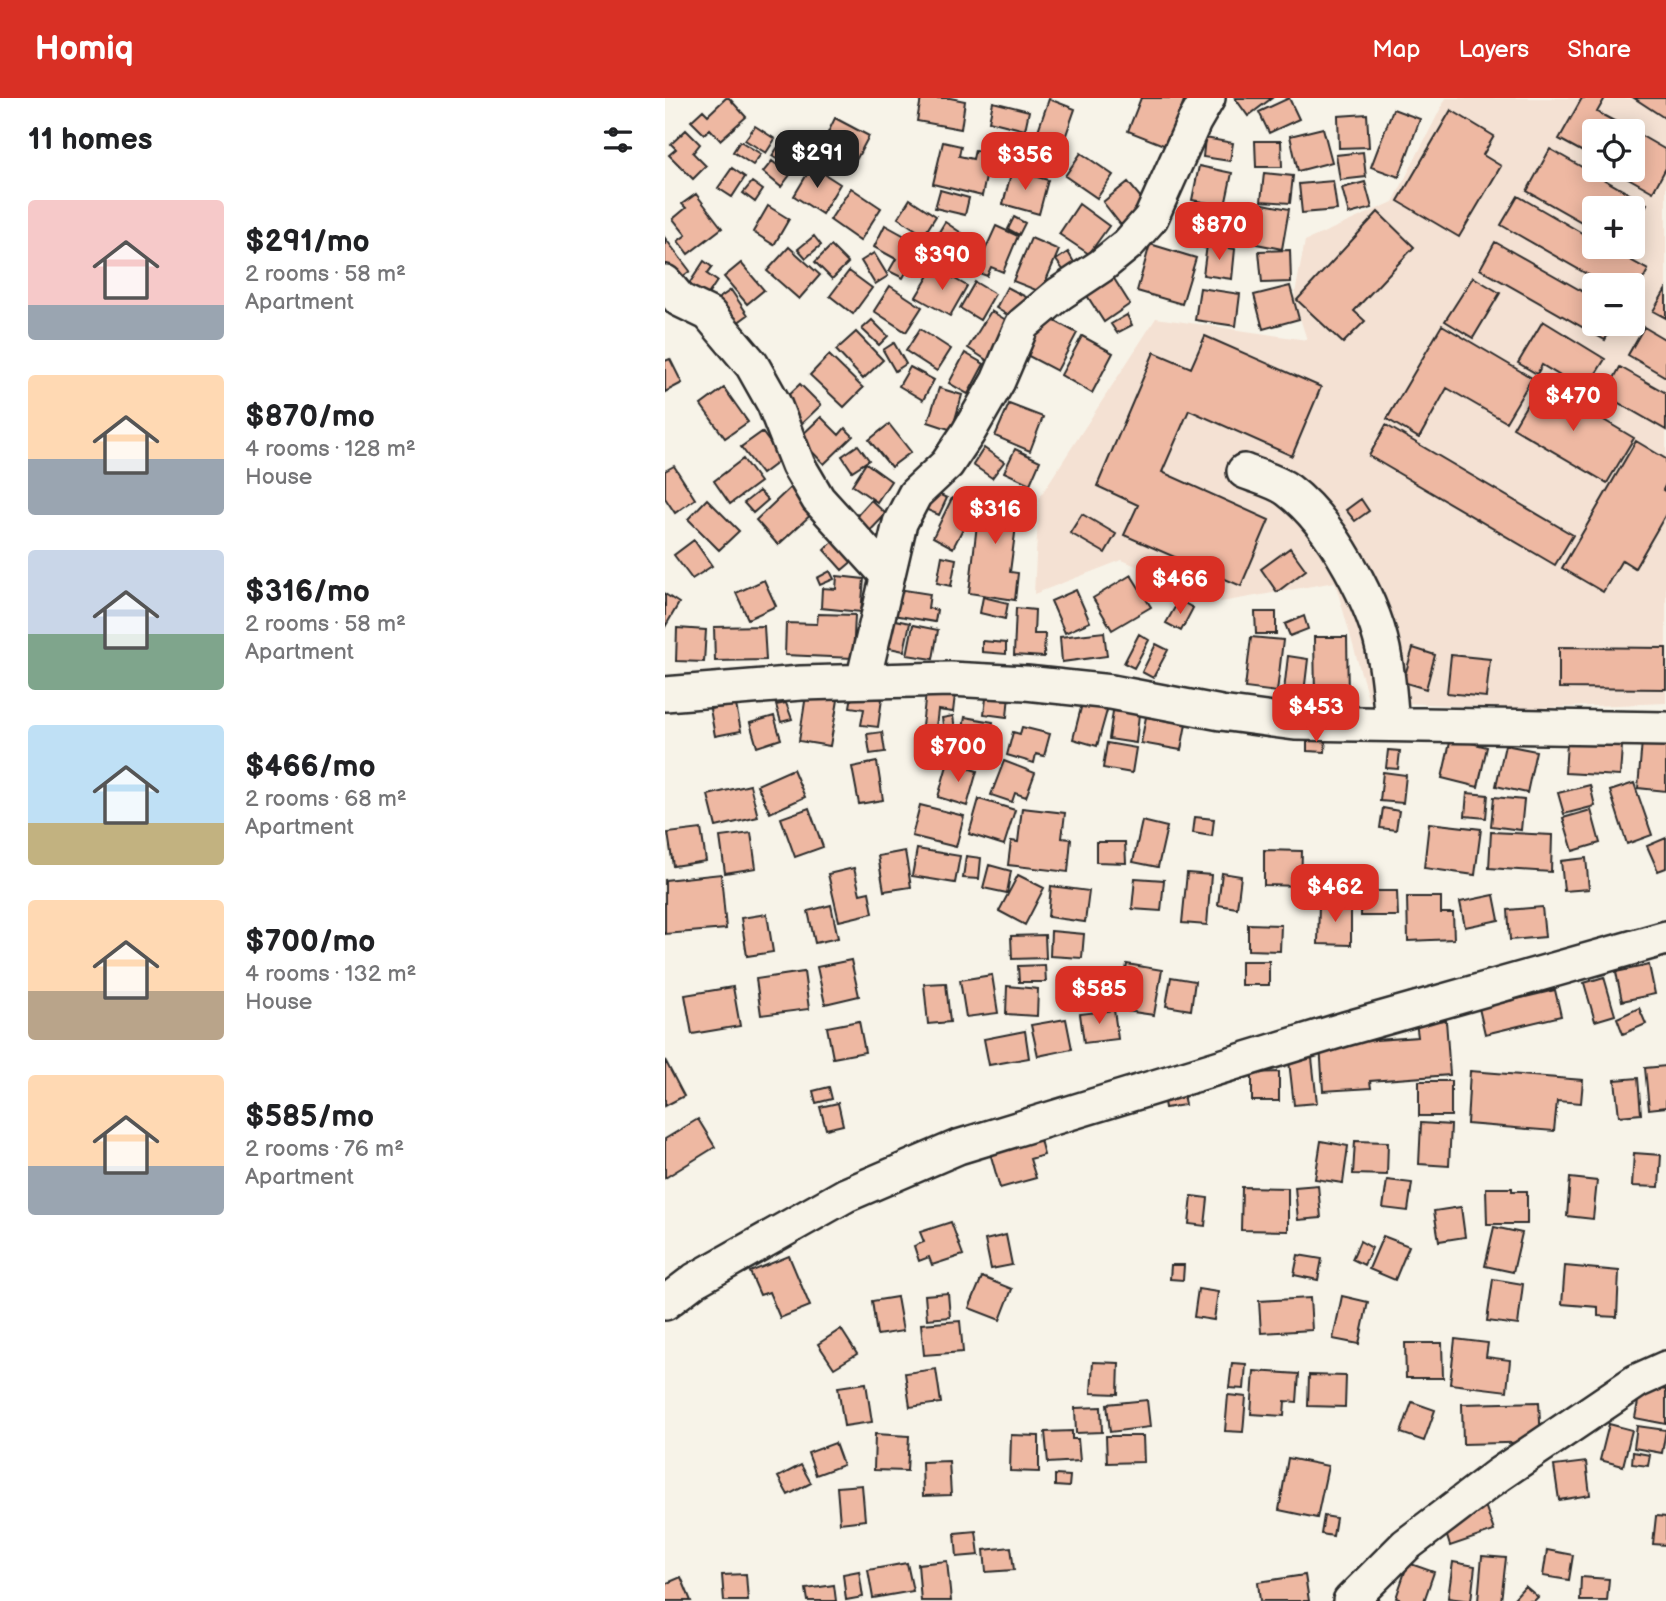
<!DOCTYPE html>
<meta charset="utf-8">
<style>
body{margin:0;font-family:"Balsamiq Sans",sans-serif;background:#f6f6f6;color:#202124;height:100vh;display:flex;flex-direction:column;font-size:26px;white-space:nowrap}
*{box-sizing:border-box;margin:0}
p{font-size:23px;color:#757577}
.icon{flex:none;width:38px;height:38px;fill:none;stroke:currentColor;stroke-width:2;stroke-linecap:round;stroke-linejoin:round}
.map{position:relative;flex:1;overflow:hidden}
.sheet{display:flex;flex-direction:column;background:#fff;width:665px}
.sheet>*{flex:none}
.tools{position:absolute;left:917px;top:21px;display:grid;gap:14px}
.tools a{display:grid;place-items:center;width:63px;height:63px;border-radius:7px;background:#fff;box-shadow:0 4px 18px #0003;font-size:35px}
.price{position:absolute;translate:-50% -60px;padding:0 16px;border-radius:14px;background:#d93025;color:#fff;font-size:23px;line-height:46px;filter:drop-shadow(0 2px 4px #0008)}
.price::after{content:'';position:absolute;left:50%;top:42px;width:21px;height:16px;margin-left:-10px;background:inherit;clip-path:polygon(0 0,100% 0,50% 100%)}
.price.active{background:#222;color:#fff}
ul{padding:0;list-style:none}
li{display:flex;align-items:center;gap:21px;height:175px;padding:0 28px}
li span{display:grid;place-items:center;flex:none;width:196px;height:140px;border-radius:7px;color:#555}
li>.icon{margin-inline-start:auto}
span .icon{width:84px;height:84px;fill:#fffc;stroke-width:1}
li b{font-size:30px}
h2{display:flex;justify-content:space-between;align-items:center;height:84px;padding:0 28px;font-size:30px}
header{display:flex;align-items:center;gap:42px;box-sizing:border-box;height:98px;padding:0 35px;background:#d93025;color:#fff}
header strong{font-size:33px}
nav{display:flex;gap:38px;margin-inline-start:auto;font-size:24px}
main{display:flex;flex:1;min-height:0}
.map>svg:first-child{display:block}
.built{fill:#f4e1d3;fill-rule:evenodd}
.building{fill:#eeb8a2;stroke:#2b2b2b;stroke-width:2}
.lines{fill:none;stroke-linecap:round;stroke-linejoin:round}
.minor-casing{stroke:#2b2b2b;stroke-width:38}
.minor{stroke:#f7f3e8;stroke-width:33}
</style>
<header>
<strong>Homiq</strong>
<nav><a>Map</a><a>Layers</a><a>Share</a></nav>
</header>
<main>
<section class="sheet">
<h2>11 homes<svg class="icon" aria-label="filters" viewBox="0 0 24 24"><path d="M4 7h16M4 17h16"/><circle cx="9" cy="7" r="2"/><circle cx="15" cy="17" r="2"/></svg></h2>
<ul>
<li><span style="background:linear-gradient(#f6c9c9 75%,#9aa5b1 0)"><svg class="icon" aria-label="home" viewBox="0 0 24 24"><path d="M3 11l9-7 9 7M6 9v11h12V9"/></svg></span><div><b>$291/mo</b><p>2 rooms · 58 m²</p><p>Apartment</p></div></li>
<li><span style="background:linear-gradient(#ffd9b3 60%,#9aa5b1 0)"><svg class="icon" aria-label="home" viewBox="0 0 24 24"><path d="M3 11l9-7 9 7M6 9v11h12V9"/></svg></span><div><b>$870/mo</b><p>4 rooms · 128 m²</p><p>House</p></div></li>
<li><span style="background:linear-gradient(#c9d6e8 60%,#7fa58c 0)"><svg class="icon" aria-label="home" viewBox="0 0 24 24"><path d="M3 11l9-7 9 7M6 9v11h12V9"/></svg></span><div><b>$316/mo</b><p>2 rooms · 58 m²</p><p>Apartment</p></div></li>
<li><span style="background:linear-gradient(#bfe0f5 70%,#c2b280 0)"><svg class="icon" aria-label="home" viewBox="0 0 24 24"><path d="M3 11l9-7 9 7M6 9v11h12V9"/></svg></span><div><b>$466/mo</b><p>2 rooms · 68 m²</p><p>Apartment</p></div></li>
<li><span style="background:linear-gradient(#ffd9b3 65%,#b9a48a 0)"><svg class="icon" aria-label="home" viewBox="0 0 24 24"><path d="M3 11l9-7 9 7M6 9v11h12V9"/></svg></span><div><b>$700/mo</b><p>4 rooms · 132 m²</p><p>House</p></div></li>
<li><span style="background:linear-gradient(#ffd9b3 65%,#9aa5b1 0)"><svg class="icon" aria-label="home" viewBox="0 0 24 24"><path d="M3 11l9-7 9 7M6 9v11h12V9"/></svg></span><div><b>$585/mo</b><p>2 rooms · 76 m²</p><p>Apartment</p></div></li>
</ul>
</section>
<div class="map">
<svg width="1001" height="1503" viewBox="0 0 1001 1503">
<rect width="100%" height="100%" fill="#f7f3e8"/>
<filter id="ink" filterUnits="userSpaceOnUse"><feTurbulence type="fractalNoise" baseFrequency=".0143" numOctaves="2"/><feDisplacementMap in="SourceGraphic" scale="14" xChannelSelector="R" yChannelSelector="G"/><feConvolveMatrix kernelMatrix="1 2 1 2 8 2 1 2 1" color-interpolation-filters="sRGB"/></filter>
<g filter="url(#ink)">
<path class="built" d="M781 0H1001V605L856 611 704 603 670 484 556 504 457 462 369 496 374 400 491 220 642 242 629 201 640 143 728 104ZM929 33H968V72H929ZM929 110H968V149H929ZM929 187H968V226H929Z"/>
<path class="building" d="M61 0H64L81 19 55 42 45 31 39 36 26 23 38 12 43 17Z
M256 0H285L300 3 296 31 252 23Z
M476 0H520L501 48 463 33Z
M570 0H607L583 18Z
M624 0 634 21 604 35 594 14Z
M917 0H940L932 14 968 33H929V60L894 41Z
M969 0H1001V21Z
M384 1 410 11 394 57 368 47Z
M328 4 364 13 360 32 324 23Z
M728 11 755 21 734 79 706 69Z
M786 12 829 38 818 57 836 68 794 139 733 103Z
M702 16 704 49 674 50 673 18Z
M170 20 204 38 189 66 156 49Z
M90 28 110 41 101 55 80 42Z
M658 30 667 64 633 73 625 38Z
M21 32 35 46 28 55 41 68 28 81 4 57 11 51 6 46Z
M968 33 1001 52V70L988 94 949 72H968Z
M348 37 361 39 358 60 345 59Z
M540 40 568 45 565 63 538 59Z
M75 43 96 56 88 67 68 54Z
M117 43 139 57 129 72 107 58Z
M590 43H616L617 69H591Z
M278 44 296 48 294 58 308 61 310 52 326 56 317 98 268 86Z
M885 51 982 106 968 132V110H929V131L862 93Z
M698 54 701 79 675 82 671 57Z
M416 55 448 77 432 100 400 78Z
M107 63 125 77 116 89 98 74Z
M147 68 175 86 157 116 129 98Z
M534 68 567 75 560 108 527 102Z
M67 70 80 79 67 99 53 90Z
M347 72 383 82 374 116 338 106Z
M599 75 628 78 625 105 596 103Z
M668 83 672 112 637 115 634 86Z
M87 84 98 92 90 104 78 95Z
M463 84 481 106 456 127 438 104Z
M700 84 707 110 684 116 677 90Z
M186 90 216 110 195 143 165 122Z
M275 92 304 100 300 117 270 110Z
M31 96 57 130 23 156 13 143 21 137 8 121 21 110 17 106Z
M853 98 929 142V149H942L983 172 968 200V187H941L836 127Z
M245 101 271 118 259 137 233 120Z
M583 103 624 111 617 151 576 143Z
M530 105 555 119 539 150 513 136Z
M414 106 444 128 424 156 394 136Z
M103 108 124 121 109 147 88 134Z
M713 114 749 149 689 213 700 223 678 245 632 202Z
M349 119 360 125 354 137 343 131Z
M280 124 301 138 288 157 268 144Z
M220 127 256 147 238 180 224 173 231 161 209 149Z
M331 128 353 138 338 174 326 169 322 178 301 170 308 155 317 159Z
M149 138 156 147 141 160 133 151Z
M0 140 25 173 9 185 0 173Z
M366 140 394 152 376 194 348 183Z
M830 144 929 200V226H948L940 242 815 171Z
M485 146 531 160 517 206 472 193Z
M542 147 570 151 567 181 538 177Z
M166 148 183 165 167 181 150 164Z
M124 149 155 177 134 201 102 173Z
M625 152 626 184 597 185 594 153Z
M403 154 410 166 399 173 391 162Z
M209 155 223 178 210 186 196 163Z
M39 163 47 169 42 176 52 183 42 198 24 186Z
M76 165 99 192 82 206 59 179Z
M269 169 302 188 285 218 251 199Z
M184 173 207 190 188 216 165 198Z
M448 179 465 206 439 224 421 196Z
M808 179 835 195 808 240 780 223Z
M310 184 330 196 315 222 295 210Z
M225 188 257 209 241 234 209 213Z
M625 188 634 221 598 231 589 197Z
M342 189 363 200 351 222 331 210Z
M535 190 575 196 571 228 530 222Z
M1001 191V220L988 213Z
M66 192 83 217 65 230 47 205Z
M326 213 346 225 323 263 303 250Z
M375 215 412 235 392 273 354 253Z
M462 217 467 227 452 235 446 226Z
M207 222 223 238 214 247 197 231Z
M878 223 940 261 920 293 877 267 872 276 853 265Z
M777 227 867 280 841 324 782 290 754 340 722 321Z
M979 229 1001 242V279L963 257Z
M255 231 286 251 272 273 241 253Z
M191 234 218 262 198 281 171 252Z
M417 238 448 255 427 295 396 277Z
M540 238 656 289 627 358 524 312 497 374 604 422 576 488 459 437 473 407 432 388 489 254 526 270Z
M229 245 241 266 230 273 218 252Z
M300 255 319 266 303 296 284 285Z
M164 257 198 290 179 309 145 277Z
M5 261 17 285 0 294V263Z
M245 269 269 282 258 302 234 288Z
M955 269 1001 295V332L940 297Z
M875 284 969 340 942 385 848 330Z
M135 286 156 307 132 330 119 301Z
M59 290 83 324 60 340 36 307Z
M274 290 297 297 287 332 263 324Z
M344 306 378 319 365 353 330 338Z
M156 319 174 337 180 330 188 338 159 366 134 340Z
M224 326 246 354 226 369 204 342Z
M721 327 908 437 890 467 704 358Z
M97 334 117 361 97 376 76 349Z
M971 343 1001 361V386L998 392 1001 394V416L970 470 957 462 938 494 897 470Z
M193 347 204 362 187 373 177 358Z
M319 350 339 364 327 380 308 367Z
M350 351 375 363 365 386 339 374Z
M78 361 95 384 65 406 49 383Z
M201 365 226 383 212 404 187 387Z
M9 368 30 401 10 415 0 400V373Z
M127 388 150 413 113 447 91 422Z
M260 390 282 400 274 417 253 408Z
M316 392 355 397 345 474 353 475 350 502 304 495Z
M94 393 103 402 88 415 79 405Z
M287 400 308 411 288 450 268 439Z
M42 401 74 433 54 452 23 421Z
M696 401 704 413 690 423 681 412Z
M206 402 221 416 200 438 186 424Z
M417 416 451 436 440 455 405 435Z
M177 435 196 456 177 472 159 452Z
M29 442 47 468 27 481 9 457Z
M625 450 641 472 612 494 596 471Z
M277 458 291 461 286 488 272 485Z
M165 473 169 481 155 487 152 480Z
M466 477 486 509 447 532 428 500Z
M172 478 199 481 196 514 156 510 157 490 171 491Z
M99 482 111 508 83 521 71 495Z
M233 491 265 496 263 510 272 512 270 524 228 517Z
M411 492 425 524 400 535 386 503Z
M0 496 14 505 0 529Z
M318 499 343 505 340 521 315 515Z
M514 502 528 510 516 533 501 525Z
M351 510 370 512 369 536H380L379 559 349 557Z
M590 514H611V536H591Z
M153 516 190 517 188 560 120 557 121 525 152 526Z
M639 518 643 531 625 538 620 526Z
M221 520 245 525 239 553 215 548Z
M248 527 273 532 268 561 242 557Z
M99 528 101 562 50 563 49 529Z
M12 530 41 532 39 564 11 563Z
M439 534 442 558 397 564 395 539Z
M474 536 484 542 469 570 459 565Z
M586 539 618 542 612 594 580 590Z
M649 539H682L683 598H650Z
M317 543 341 545V556L317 554Z
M491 546 503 552 488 580 477 574Z
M894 549 1001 550V591L894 590Z
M748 550 770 557 761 591 738 584Z
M786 557 825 561 821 599 782 595Z
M623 558 643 561 639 595 619 593Z
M322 593 344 596 342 619 319 616Z
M261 595 290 597 288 614 273 612 271 629 257 628Z
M141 597 173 602 165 648 134 643Z
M187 597 217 601 213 629 196 627 199 611 185 609Z
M418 602 443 609 432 648 408 641Z
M121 605 127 621 116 624 111 607Z
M71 607 76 633 50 638 45 611Z
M448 613 474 616 471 645 444 641Z
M109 618 116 641 92 649 85 625Z
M288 618 290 631 279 633 277 620Z
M300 619 328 624 323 652 295 647Z
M481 619 521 626 516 652 476 645Z
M357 629 385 636 379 658 371 656 369 665 342 657 348 634 355 636Z
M217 634 220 654 205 656 202 636Z
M642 638 661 639 660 654 642 653Z
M786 640 822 649 813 689 777 680Z
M977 643 1001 645V693L973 690Z
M442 645 471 650 467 675 438 670Z
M902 645 957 648 955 678 900 675Z
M840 647 871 653 862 695 831 688Z
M723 652 735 653 733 671 721 670Z
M339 663 370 675 361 699 350 695 347 704 326 697Z
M212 664 218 702 194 706 187 669Z
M283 664 312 673 302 708 273 699Z
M128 671 140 699 105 715 92 687Z
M718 674 741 677 738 705 715 703Z
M969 685 987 737 962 746 945 693Z
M85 687 93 719 51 729 43 697Z
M925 687 930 708 899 716 893 695Z
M802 695 823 697 821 720 800 718Z
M829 699 859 702 856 732 826 728Z
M314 701 350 712 339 747 304 736Z
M255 707 299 718 291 749 247 738Z
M144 710 158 749 130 759 116 720Z
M357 710 400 715 397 740 406 741 403 774 343 767 346 743 353 744Z
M718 710 734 713 731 732 715 730Z
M926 712 935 745 908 753 898 720Z
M530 719 549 721 547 738 528 735Z
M477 723 502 729 493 769 468 764Z
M764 725 816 731 810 777 759 770Z
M36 731 41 763 8 768 3 735Z
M826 734 887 737 886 774 824 770Z
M86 735 91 770 60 775 55 739Z
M1001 740V770L993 773 982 748Z
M431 744H460L461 765 431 764Z
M252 751 295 758 290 785 247 778Z
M599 752 637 753 636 788 599 787Z
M240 753 246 789 219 793 213 758Z
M301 758 316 760 314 781 298 780Z
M921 760 924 791 899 793 896 763Z
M324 767 346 773 342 795 318 790Z
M189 770 195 796 204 794 208 815 174 823 163 776Z
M522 775 546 777 542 827 517 825Z
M557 775 576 778 572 810 553 807Z
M56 776 61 831 0 836V782Z
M353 777 379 790 360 827 334 813Z
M470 780 499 782 496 813 467 811Z
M386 788 424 793 420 824 383 819Z
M696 793H732L733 818H696Z
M829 797 834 822 800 829 795 804Z
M742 799H776V815H788L789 841 743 843Z
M654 805H686V847L653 846Z
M166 807 173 840 150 845 143 813Z
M877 809 880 839 845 842 843 812Z
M102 816 108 854 82 858 76 820Z
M583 826 616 827 615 853 583 852Z
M386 833 419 836 417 860 385 858Z
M380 837 381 860 347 861 346 838Z
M186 862 194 898 160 906 152 869Z
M576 863H604V887H576Z
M462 866 497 872 489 917 454 912Z
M380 867 381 884H354L353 868Z
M984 867 990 896 957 903 951 874Z
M139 874 144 911 96 917 91 881Z
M447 876 448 906 418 907 417 877Z
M327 877 333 915 301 919 295 882Z
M506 879 530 883 526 912 501 908Z
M939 879 950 917 930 923 919 885Z
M281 885 285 924 263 926 259 886Z
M342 888 373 891 372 918 341 916Z
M68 889 75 928 27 936 20 897Z
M890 892 896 918 820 936 814 910Z
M974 910 981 926 958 936 952 920Z
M449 912 453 941 419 945 415 916Z
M401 921 407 951 373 958 366 927Z
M781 922 785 977 705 983 706 990 658 993 655 946 753 939 751 924Z
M194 923 200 954 168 960 162 929Z
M360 933 364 960 324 967 319 941Z
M647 960 652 1005 629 1007 624 963Z
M0 962 19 998 0 1008Z
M1001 968V1009L984 1011 980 970Z
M805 973 918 982 916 1005 892 1003 889 1033 802 1026Z
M614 974V1003H587V975Z
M973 980 976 1016 954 1018 950 982Z
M754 983H786V1018H754Z
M164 989 167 1001 151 1005 148 993Z
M518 995 520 1007 500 1010 498 998Z
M173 1005 178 1027 161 1031 155 1009Z
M33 1021 50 1049 0 1080V1041Z
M756 1025 786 1027 784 1068 754 1066Z
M374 1038 379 1057 365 1061 371 1080 335 1090 324 1051Z
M656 1043 683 1048 678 1085 650 1081Z
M690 1043 723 1044 722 1077 688 1076Z
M969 1055 996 1057 994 1089 967 1088Z
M905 1080 932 1083 928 1121 902 1118Z
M722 1082 747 1085 743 1113 718 1110Z
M653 1087 656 1120 633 1122 630 1089Z
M577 1089 623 1090V1133L576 1132Z
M821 1090H847V1093H862V1126H822Z
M527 1098 543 1100 540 1128 524 1126Z
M796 1109 800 1139 774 1143 769 1113Z
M286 1124 298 1157 267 1167 264 1159 254 1163 249 1148 259 1144 255 1134Z
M829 1129 857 1135 848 1174 820 1168Z
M341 1137 347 1167 326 1171 320 1142Z
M718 1138 744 1148 730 1182 704 1171Z
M695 1143 707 1150 699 1167 687 1161Z
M633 1157 657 1161 653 1182 629 1177Z
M124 1158 145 1208 115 1220 104 1194 95 1197 85 1174Z
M506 1167H519L518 1182 505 1181Z
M900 1168 954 1173 952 1219 933 1218V1209L897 1206Z
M317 1179 347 1191 335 1222 304 1210Z
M828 1181 858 1186 853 1227 822 1223Z
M533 1191 553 1194 549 1222 529 1219Z
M283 1195 285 1219 262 1221 260 1197Z
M677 1198 703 1204 694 1246 668 1241Z
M232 1199 238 1233 212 1237 207 1203Z
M645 1200 647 1232 596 1235 594 1203Z
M295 1223 298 1254 259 1257 256 1226Z
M176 1231 192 1256 169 1270 153 1246Z
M790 1241 823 1245 821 1259 845 1262 842 1293 785 1286Z
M740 1245H777L778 1280H741Z
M428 1264 454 1265 453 1296 426 1295Z
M567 1265 581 1266 579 1291 564 1290Z
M271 1271 276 1305 245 1309 240 1275Z
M589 1273 634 1276 632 1304 620 1303 619 1318 586 1316Z
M644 1277 681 1278 680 1309 643 1308Z
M201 1285 207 1324 179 1328 173 1289Z
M976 1287 1001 1292V1326L970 1320Z
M563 1297 581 1299 578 1334 560 1333Z
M482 1302 485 1329 445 1334 442 1306Z
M747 1304 770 1312 759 1343 736 1335Z
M874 1304 876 1344 798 1346 797 1306Z
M436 1309 437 1334 411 1335 410 1310Z
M944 1326 967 1332 958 1368 935 1362Z
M972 1328 1001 1332 997 1355 969 1350Z
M407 1333V1341H413L415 1363 383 1365 380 1334Z
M210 1336 244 1338 242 1373 209 1372Z
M346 1337 374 1338V1374L345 1373Z
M441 1338H478L479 1364 442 1365Z
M170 1345 178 1367 151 1377 143 1355Z
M968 1354 985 1357 983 1368 967 1366Z
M623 1360 663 1368 652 1420 614 1412Z
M284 1363 286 1397 258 1398 257 1364Z
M921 1364 925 1397 894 1402 889 1368Z
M136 1367 146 1385 123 1397 113 1379Z
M390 1377 405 1378 404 1389 390 1388Z
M197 1387 200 1422 175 1425 172 1389Z
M820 1407 829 1433 785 1448 777 1422Z
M659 1418 671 1420 668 1438 656 1436Z
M991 1418 1001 1419V1447L988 1446Z
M311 1433 314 1457 292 1459 290 1435Z
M346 1449 349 1472 321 1474 319 1452Z
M882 1452 908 1457 904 1482 878 1478Z
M817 1458 841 1460 836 1503H813Z
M282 1463 286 1503H256L253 1466Z
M788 1464 810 1468 806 1503 783 1500Z
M242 1465 248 1493 208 1500 203 1472Z
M743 1465 769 1474 759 1503H739L731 1500Z
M194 1473 198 1499 181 1502 178 1476Z
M81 1476 83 1503H59L57 1477Z
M640 1477 644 1503H595L593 1484Z
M16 1479 26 1503H0V1486Z
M916 1479 944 1481 942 1503H915Z
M169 1487 171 1503H143L141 1491Z
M860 1488 873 1499 869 1503H853L849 1500Z"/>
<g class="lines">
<defs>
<path id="minor" d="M0 184 15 202 44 216 87 267 109 306 133 367 153 401 222 477
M579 373C593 379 611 383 623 392 667 425 712 508 720 562 724 583 725 605 727 626
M198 583 235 425 250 396 282 366 303 335 333 283 357 227 394 196 436 168 463 146 486 120 529 24 543 0
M0 596 136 585 285 581 361 585 446 594 556 615 630 625 1001 631
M0 1205 30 1182 181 1097 293 1049 680 931 1001 840
M685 1503 741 1447 833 1377 972 1283 1001 1270"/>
</defs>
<use href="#minor" class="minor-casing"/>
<use href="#minor" class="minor"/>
</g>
</g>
</svg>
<div class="tools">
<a><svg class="icon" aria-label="locate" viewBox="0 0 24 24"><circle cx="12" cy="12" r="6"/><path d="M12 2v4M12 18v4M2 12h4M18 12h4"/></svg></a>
<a>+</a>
<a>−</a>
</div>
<b class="price active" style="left:152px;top:92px">$291</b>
<b class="price" style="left:360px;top:94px">$356</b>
<b class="price" style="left:554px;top:164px">$870</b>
<b class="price" style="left:277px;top:194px">$390</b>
<b class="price" style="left:908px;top:335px">$470</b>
<b class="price" style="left:330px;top:448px">$316</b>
<b class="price" style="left:515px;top:518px">$466</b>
<b class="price" style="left:651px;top:646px">$453</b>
<b class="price" style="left:293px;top:686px">$700</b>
<b class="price" style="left:670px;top:826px">$462</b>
<b class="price" style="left:434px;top:928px">$585</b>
</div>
</main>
